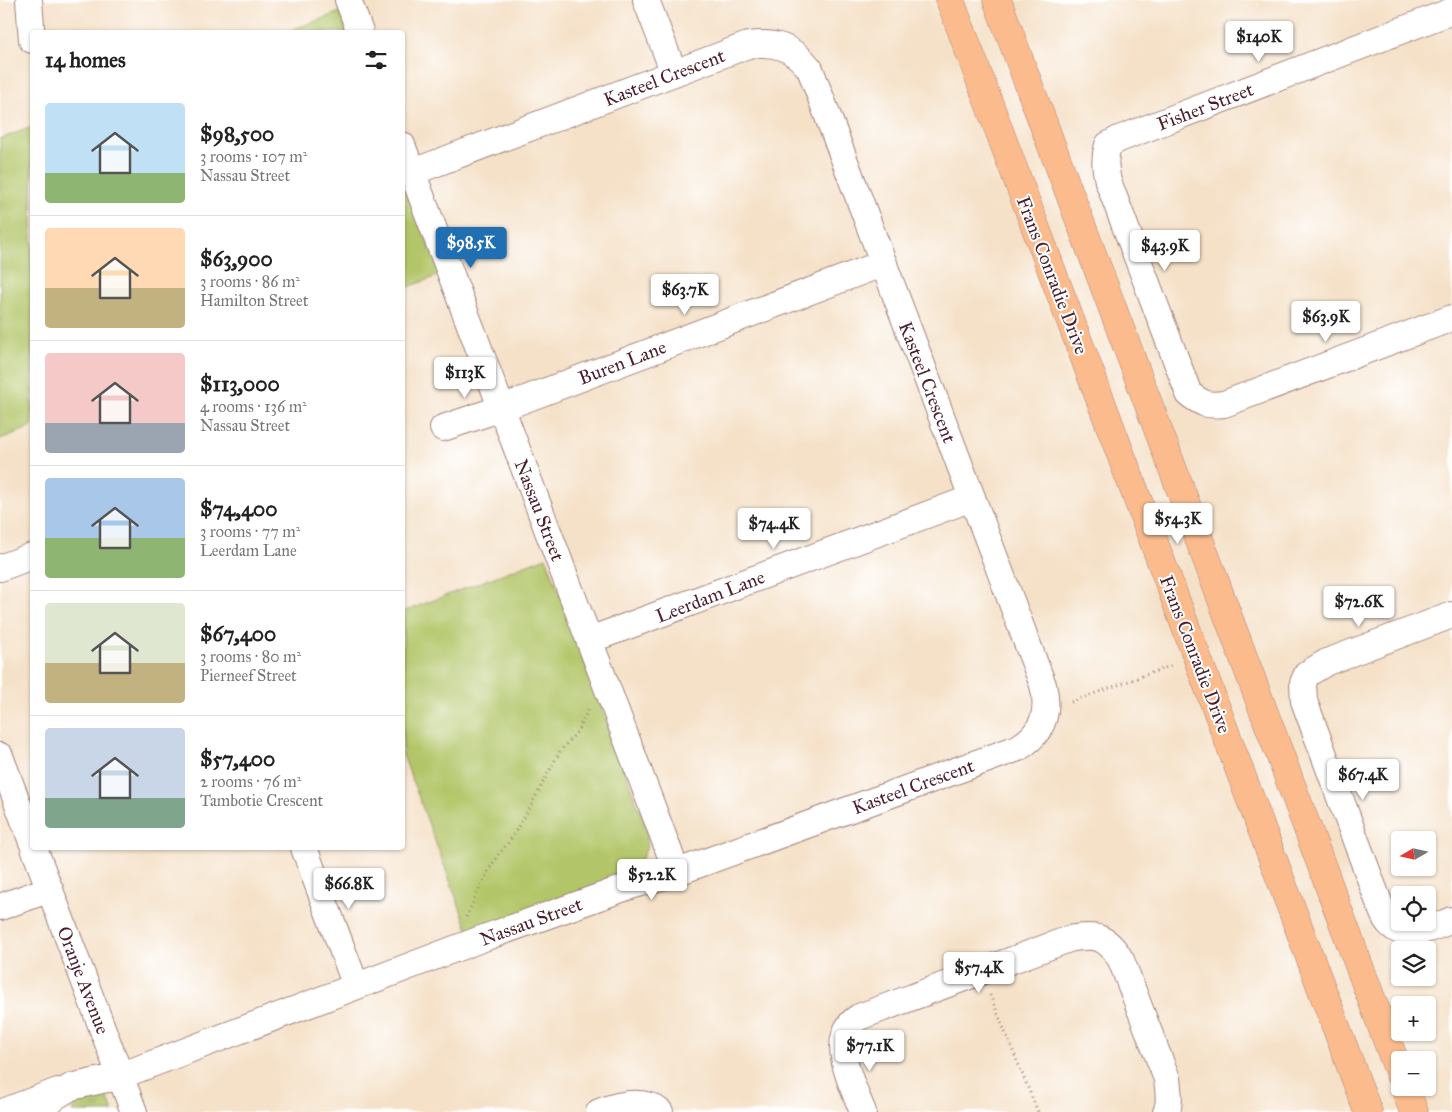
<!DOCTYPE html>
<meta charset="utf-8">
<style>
body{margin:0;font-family:"IM FELL Great Primer",serif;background:#f2f2f2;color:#222;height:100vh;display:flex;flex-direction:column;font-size:19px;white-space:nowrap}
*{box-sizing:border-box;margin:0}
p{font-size:16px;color:#767676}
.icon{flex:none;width:28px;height:28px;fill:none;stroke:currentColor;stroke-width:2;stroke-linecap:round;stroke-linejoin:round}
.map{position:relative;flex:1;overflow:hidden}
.sheet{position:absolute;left:30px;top:30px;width:375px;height:820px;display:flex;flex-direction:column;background:#fff;border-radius:5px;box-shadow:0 1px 4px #0004}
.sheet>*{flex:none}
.needle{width:32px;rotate:261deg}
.tools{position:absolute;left:1391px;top:831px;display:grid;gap:10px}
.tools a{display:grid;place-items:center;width:45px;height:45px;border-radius:5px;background:#fff;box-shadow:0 1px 4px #0004;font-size:25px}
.price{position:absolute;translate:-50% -42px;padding:0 11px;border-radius:5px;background:#fff;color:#222;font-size:16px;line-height:32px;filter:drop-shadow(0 1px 2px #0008)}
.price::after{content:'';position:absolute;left:50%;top:30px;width:15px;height:11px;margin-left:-8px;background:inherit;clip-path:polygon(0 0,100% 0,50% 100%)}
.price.on{background:#1f6fb2;color:#fff}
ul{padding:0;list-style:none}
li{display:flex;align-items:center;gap:15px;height:125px;padding:0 15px}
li+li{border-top:1px solid #e0e0e0}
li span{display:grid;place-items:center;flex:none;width:140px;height:100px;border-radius:5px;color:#555}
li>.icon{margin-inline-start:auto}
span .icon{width:60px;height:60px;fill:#fffc;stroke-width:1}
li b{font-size:21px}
h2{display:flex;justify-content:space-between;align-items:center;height:60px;padding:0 15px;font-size:21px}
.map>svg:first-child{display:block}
.grass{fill:url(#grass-tufts);stroke:#7e724a}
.park{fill:#b2c669;stroke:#7e724a}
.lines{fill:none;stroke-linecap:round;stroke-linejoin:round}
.minor-casing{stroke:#a0807a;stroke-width:28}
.major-casing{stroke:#a0807a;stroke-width:29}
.path{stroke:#a0807a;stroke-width:3;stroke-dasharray:1 4;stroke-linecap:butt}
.minor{stroke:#fff;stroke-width:26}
.major{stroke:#fbbb8d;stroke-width:28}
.labels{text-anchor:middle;stroke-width:4;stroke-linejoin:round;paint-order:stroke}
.street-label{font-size:19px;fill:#4a1f2b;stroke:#fff}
</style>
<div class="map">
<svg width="1452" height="1112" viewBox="0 0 1452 1112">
<defs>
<pattern id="grass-tufts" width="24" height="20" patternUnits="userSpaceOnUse" patternTransform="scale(1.25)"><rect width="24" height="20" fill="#b2c669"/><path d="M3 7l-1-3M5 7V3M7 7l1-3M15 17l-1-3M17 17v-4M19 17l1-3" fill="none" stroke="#93a057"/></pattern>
</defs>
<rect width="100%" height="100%" fill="#fff"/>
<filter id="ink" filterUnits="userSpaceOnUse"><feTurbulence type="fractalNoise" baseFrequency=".02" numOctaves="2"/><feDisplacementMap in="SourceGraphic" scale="10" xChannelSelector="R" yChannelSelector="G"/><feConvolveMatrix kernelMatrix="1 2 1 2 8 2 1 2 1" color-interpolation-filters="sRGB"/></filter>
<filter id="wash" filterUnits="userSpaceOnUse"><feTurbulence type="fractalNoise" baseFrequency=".0096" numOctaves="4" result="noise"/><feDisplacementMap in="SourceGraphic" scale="20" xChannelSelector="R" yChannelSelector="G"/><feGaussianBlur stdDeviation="1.12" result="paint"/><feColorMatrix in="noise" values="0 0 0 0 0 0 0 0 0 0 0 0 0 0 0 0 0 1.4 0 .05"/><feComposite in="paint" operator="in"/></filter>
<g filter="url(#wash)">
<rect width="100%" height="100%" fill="#f5e1c8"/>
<path class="grass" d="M104 1089 113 1112H73C78 1095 89 1092 104 1089Z"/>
<path class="park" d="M340 12 348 32H286Z
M32 127V427L0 439V139Z
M402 177 440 275 403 289H402Z
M546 557 645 825C651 848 644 863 623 875L469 932 403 755V612Z"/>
</g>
<g filter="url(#ink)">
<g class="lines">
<defs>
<path id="minor" d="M29 0 32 40
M348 0 360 32
M646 0 674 73
M1452 11 1119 139 1108 145C1104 158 1105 168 1108 181L1189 394C1203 404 1206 406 1224 404L1452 318
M413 172 748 45C775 41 793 47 810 69L1043 685C1050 713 1043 733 1018 748L675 873
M443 428 502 408 884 263
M0 568 32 556
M1452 615 1327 662 1307 674 1303 683 1304 701 1381 908C1383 913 1385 919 1388 922 1405 943 1433 927 1452 920
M589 640 617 630 972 498
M0 756 32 842
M34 848 134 1112
M304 848 356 986
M0 907 50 889
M3 1112 58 1091
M41 1112 56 1096 71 1087 120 1076 481 939 627 887 675 873 670 854 402 145
M599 1112C617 1105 644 1098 660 1112
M863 1112C854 1089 832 1048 850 1025 852 1022 856 1019 859 1017L1069 939C1096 934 1107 936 1121 960L1167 1079C1168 1090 1171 1103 1166 1112"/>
<path id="major" d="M950 0 1368 1112
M997 0 1400 1075
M1405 1088 1414 1112"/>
</defs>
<use href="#minor" class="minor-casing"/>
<use href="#major" class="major-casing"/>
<path class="path" d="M1071 702 1173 665
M466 917 487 873 498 855 509 842 530 807 560 751 577 732 588 710
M990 995 1038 1112"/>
<use href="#minor" class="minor"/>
<use href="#major" class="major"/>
</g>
</g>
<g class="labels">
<g class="street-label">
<text transform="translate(664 77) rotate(-21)" y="7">Kasteel Crescent</text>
<text transform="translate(1205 106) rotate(-21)" y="7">Fisher Street</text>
<text transform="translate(1053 275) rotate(69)" y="7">Frans Conradie Drive</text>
<text transform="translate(622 362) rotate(-21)" y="7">Buren Lane</text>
<text transform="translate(928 382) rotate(69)" y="7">Kasteel Crescent</text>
<text transform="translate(540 510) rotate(69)" y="7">Nassau Street</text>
<text transform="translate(710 596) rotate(-21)" y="7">Leerdam Lane</text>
<text transform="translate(1196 654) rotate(69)" y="7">Frans Conradie Drive</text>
<text transform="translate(913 786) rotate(-20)" y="7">Kasteel Crescent</text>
<text transform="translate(531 921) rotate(-20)" y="7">Nassau Street</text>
<text transform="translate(84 980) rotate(69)" y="7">Oranje Avenue</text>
</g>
</g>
</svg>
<div class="tools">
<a><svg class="needle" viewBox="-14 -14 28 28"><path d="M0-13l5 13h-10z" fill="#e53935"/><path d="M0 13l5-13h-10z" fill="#767676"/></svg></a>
<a><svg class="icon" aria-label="locate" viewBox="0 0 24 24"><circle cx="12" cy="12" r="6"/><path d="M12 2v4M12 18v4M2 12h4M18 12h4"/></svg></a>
<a><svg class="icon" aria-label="layers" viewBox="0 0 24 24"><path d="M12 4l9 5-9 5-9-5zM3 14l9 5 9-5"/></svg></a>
<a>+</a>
<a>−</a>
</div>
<b class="price" style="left:1259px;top:63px">$140K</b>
<b class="price on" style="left:471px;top:269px">$98.5K</b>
<b class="price" style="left:1165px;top:272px">$43.9K</b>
<b class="price" style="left:685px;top:316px">$63.7K</b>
<b class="price" style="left:1326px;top:343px">$63.9K</b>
<b class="price" style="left:465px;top:399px">$113K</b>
<b class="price" style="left:1178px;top:545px">$54.3K</b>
<b class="price" style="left:774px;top:550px">$74.4K</b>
<b class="price" style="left:1359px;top:628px">$72.6K</b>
<b class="price" style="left:1363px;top:801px">$67.4K</b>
<b class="price" style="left:652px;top:901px">$52.2K</b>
<b class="price" style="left:349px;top:910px">$66.8K</b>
<b class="price" style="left:979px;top:994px">$57.4K</b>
<b class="price" style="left:870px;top:1072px">$77.1K</b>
<section class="sheet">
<h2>14 homes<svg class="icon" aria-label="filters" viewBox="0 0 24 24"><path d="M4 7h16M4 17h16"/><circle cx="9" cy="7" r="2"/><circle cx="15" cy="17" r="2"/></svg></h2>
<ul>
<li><span style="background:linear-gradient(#bfe0f5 70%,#8fb573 0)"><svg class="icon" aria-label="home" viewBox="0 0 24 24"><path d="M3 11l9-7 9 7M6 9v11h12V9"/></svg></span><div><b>$98,500</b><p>3 rooms · 107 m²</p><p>Nassau Street</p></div></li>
<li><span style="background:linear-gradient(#ffd9b3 60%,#c2b280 0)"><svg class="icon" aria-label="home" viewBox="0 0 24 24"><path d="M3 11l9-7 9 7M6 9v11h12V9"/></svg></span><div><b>$63,900</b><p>3 rooms · 86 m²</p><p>Hamilton Street</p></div></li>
<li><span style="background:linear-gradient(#f6c9c9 70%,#9aa5b1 0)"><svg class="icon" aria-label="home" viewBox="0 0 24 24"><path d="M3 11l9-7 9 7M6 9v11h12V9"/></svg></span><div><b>$113,000</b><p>4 rooms · 136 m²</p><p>Nassau Street</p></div></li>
<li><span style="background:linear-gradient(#a9c7e8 60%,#8fb573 0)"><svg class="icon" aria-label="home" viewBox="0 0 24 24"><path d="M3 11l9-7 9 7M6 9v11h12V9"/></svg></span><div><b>$74,400</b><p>3 rooms · 77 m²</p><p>Leerdam Lane</p></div></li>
<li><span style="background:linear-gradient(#dfe7d0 60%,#c2b280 0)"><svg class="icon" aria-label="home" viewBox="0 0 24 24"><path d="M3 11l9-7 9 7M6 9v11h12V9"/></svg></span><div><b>$67,400</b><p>3 rooms · 80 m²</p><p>Pierneef Street</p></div></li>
<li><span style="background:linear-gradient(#c9d6e8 70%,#7fa58c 0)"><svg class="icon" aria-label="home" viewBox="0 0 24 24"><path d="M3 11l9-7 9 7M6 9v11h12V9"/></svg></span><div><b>$57,400</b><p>2 rooms · 76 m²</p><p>Tambotie Crescent</p></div></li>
</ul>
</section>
</div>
